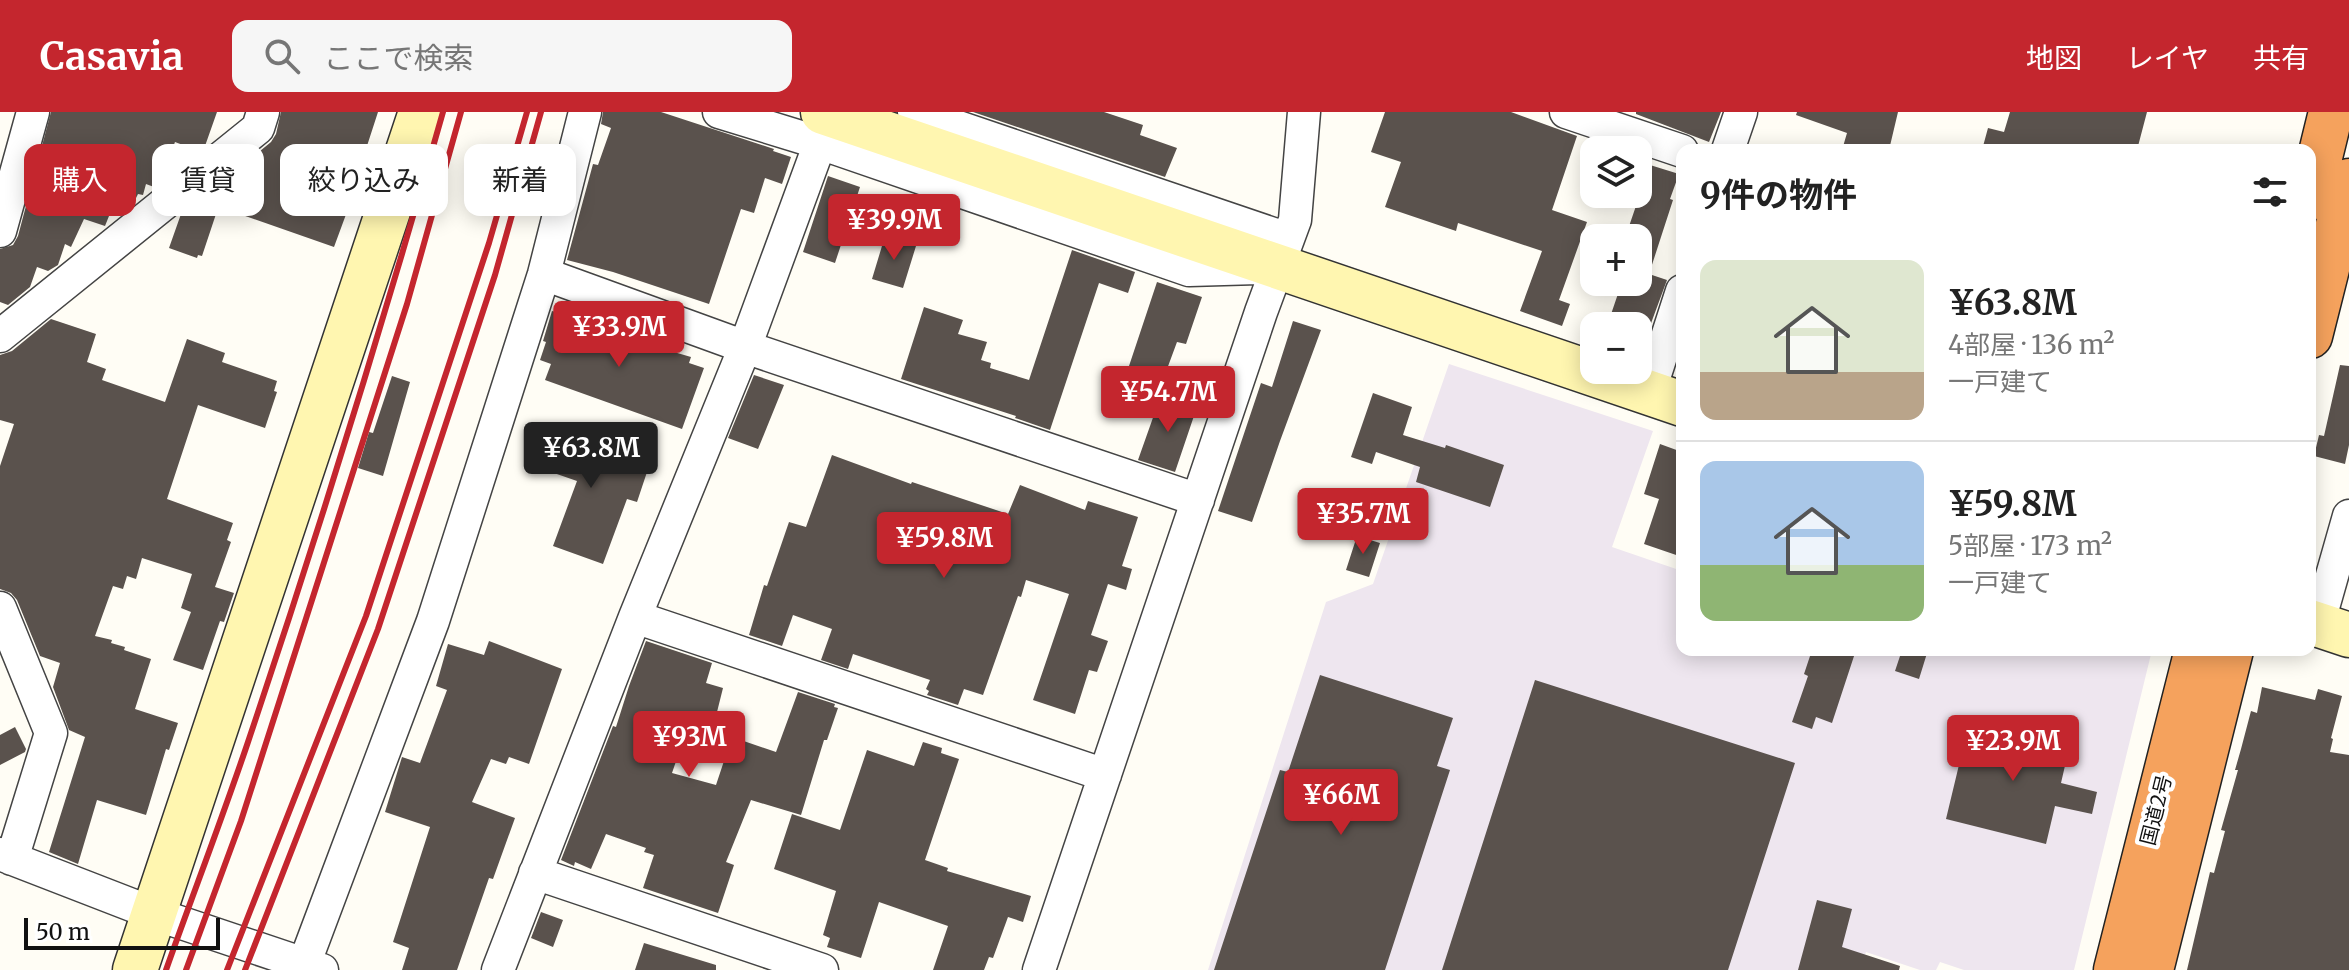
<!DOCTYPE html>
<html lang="ja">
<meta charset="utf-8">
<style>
body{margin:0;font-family:Merriweather,"Noto Sans JP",serif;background:#f6f6f6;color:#222;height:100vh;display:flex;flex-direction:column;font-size:30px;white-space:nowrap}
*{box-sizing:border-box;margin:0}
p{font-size:26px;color:#767676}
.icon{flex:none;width:44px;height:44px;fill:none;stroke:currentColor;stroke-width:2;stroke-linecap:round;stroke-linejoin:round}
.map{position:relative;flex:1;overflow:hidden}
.details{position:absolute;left:1676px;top:32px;width:640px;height:512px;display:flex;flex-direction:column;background:#fff;border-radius:16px;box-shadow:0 4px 20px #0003}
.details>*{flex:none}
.top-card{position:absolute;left:24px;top:32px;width:760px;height:72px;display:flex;gap:16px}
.controls{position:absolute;left:1580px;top:24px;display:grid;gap:16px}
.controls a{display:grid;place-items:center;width:72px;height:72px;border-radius:16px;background:#fff;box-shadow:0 4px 20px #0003;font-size:40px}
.scale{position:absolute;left:24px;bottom:20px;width:196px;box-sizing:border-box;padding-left:8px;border:4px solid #111;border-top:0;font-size:22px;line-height:28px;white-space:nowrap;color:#111;-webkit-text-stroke:6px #fff;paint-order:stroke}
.price{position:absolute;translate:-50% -68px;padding:0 18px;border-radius:8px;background:#c4262e;color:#fff;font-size:26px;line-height:52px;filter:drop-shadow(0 2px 4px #0008)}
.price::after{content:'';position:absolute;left:50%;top:48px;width:24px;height:18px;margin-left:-12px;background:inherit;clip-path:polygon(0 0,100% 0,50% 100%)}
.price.active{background:#222;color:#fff}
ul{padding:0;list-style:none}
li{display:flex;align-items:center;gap:24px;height:200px;padding:0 24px}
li+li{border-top:2px solid #e0e0e0}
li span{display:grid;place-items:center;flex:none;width:224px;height:160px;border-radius:16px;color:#555}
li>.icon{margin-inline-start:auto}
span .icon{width:96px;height:96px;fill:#fffc;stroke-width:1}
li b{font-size:34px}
h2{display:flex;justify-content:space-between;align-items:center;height:96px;padding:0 24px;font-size:34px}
.tag{padding:0 28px;border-radius:16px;background:#fff;box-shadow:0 4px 20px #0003;font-size:28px;line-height:72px}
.tag.active{background:#c4262e;color:#fff}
header{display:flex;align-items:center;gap:48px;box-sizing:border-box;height:112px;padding:0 40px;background:#c4262e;color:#fff}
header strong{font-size:38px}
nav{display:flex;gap:44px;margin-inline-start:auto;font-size:28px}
.search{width:560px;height:72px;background:#f6f6f6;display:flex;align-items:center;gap:20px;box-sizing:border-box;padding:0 28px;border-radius:16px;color:#767676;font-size:30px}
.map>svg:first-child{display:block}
.industrial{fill:#eee6ef}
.building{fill:#5a524d}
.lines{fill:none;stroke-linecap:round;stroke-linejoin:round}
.street-casing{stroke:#444;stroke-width:35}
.secondary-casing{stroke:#333;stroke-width:47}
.highway-casing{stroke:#222;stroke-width:47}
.street{stroke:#fff;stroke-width:32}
.secondary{stroke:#fff6b0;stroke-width:44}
.highway{stroke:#f5a25d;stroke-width:44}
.rail{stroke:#c4262e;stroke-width:6}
.labels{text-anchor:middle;stroke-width:8;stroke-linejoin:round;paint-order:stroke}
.street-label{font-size:20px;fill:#111;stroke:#fff}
</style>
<header>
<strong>Casavia</strong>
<div class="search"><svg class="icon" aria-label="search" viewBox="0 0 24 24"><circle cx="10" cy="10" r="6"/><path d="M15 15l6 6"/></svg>ここで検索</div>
<nav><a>地図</a><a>レイヤ</a><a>共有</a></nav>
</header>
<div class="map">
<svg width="2349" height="858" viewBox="0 0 2349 858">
<rect width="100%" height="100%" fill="#fffdf5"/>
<path class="industrial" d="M1449 252 1653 319 1612 435 1682 459V538H2152L2074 858H1964L1940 850 1936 858H1920L1866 840 1860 858H1208L1326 490 1373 472Z"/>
<path class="building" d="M51 0H217L205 34 199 39 175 30 159 72 154 75 146 72 143 83 138 82 134 90 117 84 105 114 84 107 71 135 65 132 58 153 48 159 37 155 30 175 8 193 0 190V137L13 133 18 124Z
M281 0H378L354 74 362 76 353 99 348 97 334 135 228 98 243 53 271 30 276 22Z
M603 0H661L774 37 773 39 791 45 782 72 765 66 754 101 741 97 709 192 613 160 567 148 593 52 598 53 611 16 601 12Z
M973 0H1104L1143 13 1140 23 1177 36 1165 65Z
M1385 0H1511L1577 24 1552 98 1587 110 1559 188 1570 192 1562 214 1520 199 1542 139 1458 111 1456 119 1385 95 1401 50 1371 40Z
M1636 0H1721L1709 30 1636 2Z
M1797 0H1898L1889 38H1842L1847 21 1796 3Z
M2010 0H2147L2137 38H1982L1988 16 2004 20Z
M1650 53 1679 62 1670 87 1673 88 1649 162 1667 168 1650 214H1607L1622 170H1638V126H1625Z
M828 64 860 75 835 151 803 140Z
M192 94 216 102 202 144 198 143 197 146 169 136 181 102Z
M885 124 916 134 903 176 872 167Z
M1072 138 1135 160 1128 181 1099 171 1050 318 1015 306 1016 304 901 267 924 195 963 208 958 222 987 230 981 248 991 251 990 256 1029 268Z
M1157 170 1202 185 1186 232 1177 230 1160 276 1126 263Z
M560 197 637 226 636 229 691 245 689 251 704 256 682 317 545 268 551 252 540 248 546 230 543 229 552 199 559 201Z
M51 207 96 222 87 250 106 257 102 268 165 290 187 227 225 241 222 250 277 269 274 279 277 280 265 316 198 293 167 387 233 411 227 428 231 430 215 475 234 481 224 510 220 509 203 558 173 548 191 500 181 496 192 462 142 446 136 467 127 464 123 477 113 474 95 524 112 528 111 531 125 535 124 538 151 547 135 597 178 611 169 638 166 637 146 703 97 688 78 752 49 740 85 625 69 618 53 575 60 551 40 544 17 488 11 481 0 477V354L14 312 0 308V243L12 239Z
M1293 209 1321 218 1280 329 1252 410 1218 399 1261 271 1272 275Z
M2340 253 2349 254V333L2345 352 2314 344 2319 323 2324 324Z
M754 263 784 273 758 337 728 326Z
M392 264 410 270 383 364 358 356 369 320 373 321Z
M1373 281 1412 295 1403 323 1445 336 1446 333 1504 353 1490 395 1416 370 1420 355 1376 340 1372 352 1351 345Z
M1161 283 1197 295 1175 360 1138 348Z
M555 317 650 351 637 390 627 387 603 452 553 434 577 369 528 352 536 327 550 332Z
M1660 332 1682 340V364L1677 381 1682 382V445L1644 432 1659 387 1644 382Z
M832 343 911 372 912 370 1008 402 1020 373 1085 398 1088 389 1138 405 1122 454 1132 457 1126 478 1108 472 1091 523 1108 529 1097 560 1089 558 1075 602 1033 588 1069 482 1026 468 1021 485 1018 484 983 583 964 577 958 593 927 583 929 579 926 577 930 568 853 542 848 557 821 548 832 517 793 503 782 534 749 523 764 473 767 474 789 410 806 415Z
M1357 424 1380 431 1369 465 1346 458Z
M489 529 562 557 529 652 509 645 506 652 491 647 472 690 515 706 493 767 489 766 457 858H402L409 836 393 830 430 715 385 700 402 645 420 651 447 578 436 574 448 532 484 543Z
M646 529 712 551 706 571 723 576 711 624 687 617 672 661 716 673 732 625 776 640 798 580 835 592 834 595 838 596 827 628H824L801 703 751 688 726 750 734 753 718 801 643 776 654 743 644 740 646 736 606 722 591 757 575 750 574 754 561 748 613 614 616 615 629 574Z
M1812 538H1856L1832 611 1816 605 1812 617 1792 610 1808 564 1804 562Z
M1902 538H1928L1919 567 1895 559Z
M1320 563 1453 606 1437 654 1450 658 1385 858H1214L1280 658 1288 660Z
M1535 568 1795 651 1728 858H1442Z
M2262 575 2315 588 2318 577 2342 584 2331 626 2333 627 2330 640 2349 643V858H2187L2210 760 2214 761 2225 719 2221 718 2238 658H2235L2241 637 2251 599 2257 601Z
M1970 607 2070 632 2061 671 2097 680 2092 702 2055 694 2046 732 1946 707Z
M15 615 26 637 25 640 0 653V623Z
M923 630 942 636 941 641 959 647 925 748 948 756 947 759 1031 784 1023 810 1008 805 993 846 989 845 984 858H933L948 814 879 790 861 846 827 835 830 826 823 823 836 779 774 757 792 702 840 718 867 638 914 654Z
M1817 788 1852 797 1842 835 1900 854 1899 858H1798Z
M541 800 563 808 553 835 531 826Z
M644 831 716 853V858H635Z"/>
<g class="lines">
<defs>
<path id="street" d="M719 0 820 31 1189 158 1258 156
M914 0 1288 127
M1566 0 1682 39
M1728 38 1741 0
M0 119 33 0
M544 162 745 235 1198 388
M0 224 258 16 263 0
M1649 281 1682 179
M0 496 51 621 12 747
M635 505 1105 663
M2318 513 2349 404
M0 742 155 802 322 858
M535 761 822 858
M302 858 433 509 544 162 585 0
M498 858 635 505 745 235 820 31
M1039 858 1261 200 1295 108 1304 0"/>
<path id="secondary" d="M823 0 1682 292
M2310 510 2349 523
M135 858 421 0"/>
<path id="highway" d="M2310 86 2331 0
M2310 224 2349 69
M2116 858 2197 538
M2151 858 2231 538"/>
</defs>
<use href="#street" class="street-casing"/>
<use href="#secondary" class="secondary-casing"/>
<use href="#highway" class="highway-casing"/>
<use href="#street" class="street"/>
<use href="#secondary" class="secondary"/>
<use href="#highway" class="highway"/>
<path class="rail" d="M166 858C193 782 222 707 248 630 318 422 383 212 443 0
M186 858 241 709 407 192 461 0
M227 858 366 504 489 131 527 0
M245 858 378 517 495 163 541 0"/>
</g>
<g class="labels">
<g class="street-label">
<text transform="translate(2156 698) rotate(-76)" y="7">国道2号</text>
</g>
</g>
</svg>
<div class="controls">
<a><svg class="icon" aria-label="layers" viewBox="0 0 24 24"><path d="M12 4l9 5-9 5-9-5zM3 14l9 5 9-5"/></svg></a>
<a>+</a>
<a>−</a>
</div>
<div class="scale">50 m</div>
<b class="price" style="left:894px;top:150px">¥39.9M</b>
<b class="price" style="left:619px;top:257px">¥33.9M</b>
<b class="price" style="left:1168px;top:322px">¥54.7M</b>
<b class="price active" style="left:591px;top:378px">¥63.8M</b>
<b class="price" style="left:1363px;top:444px">¥35.7M</b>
<b class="price" style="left:944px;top:468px">¥59.8M</b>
<b class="price" style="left:689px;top:667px">¥93M</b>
<b class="price" style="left:2013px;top:671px">¥23.9M</b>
<b class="price" style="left:1341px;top:725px">¥66M</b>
<div class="top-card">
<a class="tag active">購入</a>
<a class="tag">賃貸</a>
<a class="tag">絞り込み</a>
<a class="tag">新着</a>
</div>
<section class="details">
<h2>9件の物件<svg class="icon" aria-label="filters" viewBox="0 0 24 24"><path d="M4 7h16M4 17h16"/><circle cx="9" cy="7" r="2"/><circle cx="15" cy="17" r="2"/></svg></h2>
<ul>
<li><span style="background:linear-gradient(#dfe7d0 70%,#b9a48a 0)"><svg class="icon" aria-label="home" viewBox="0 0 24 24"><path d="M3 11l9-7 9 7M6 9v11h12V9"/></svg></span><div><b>¥63.8M</b><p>4部屋 · 136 m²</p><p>一戸建て</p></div></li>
<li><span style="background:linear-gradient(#a9c7e8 65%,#8fb573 0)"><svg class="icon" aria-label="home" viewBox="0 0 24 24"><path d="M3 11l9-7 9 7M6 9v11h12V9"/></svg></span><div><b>¥59.8M</b><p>5部屋 · 173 m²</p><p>一戸建て</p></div></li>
</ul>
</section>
</div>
